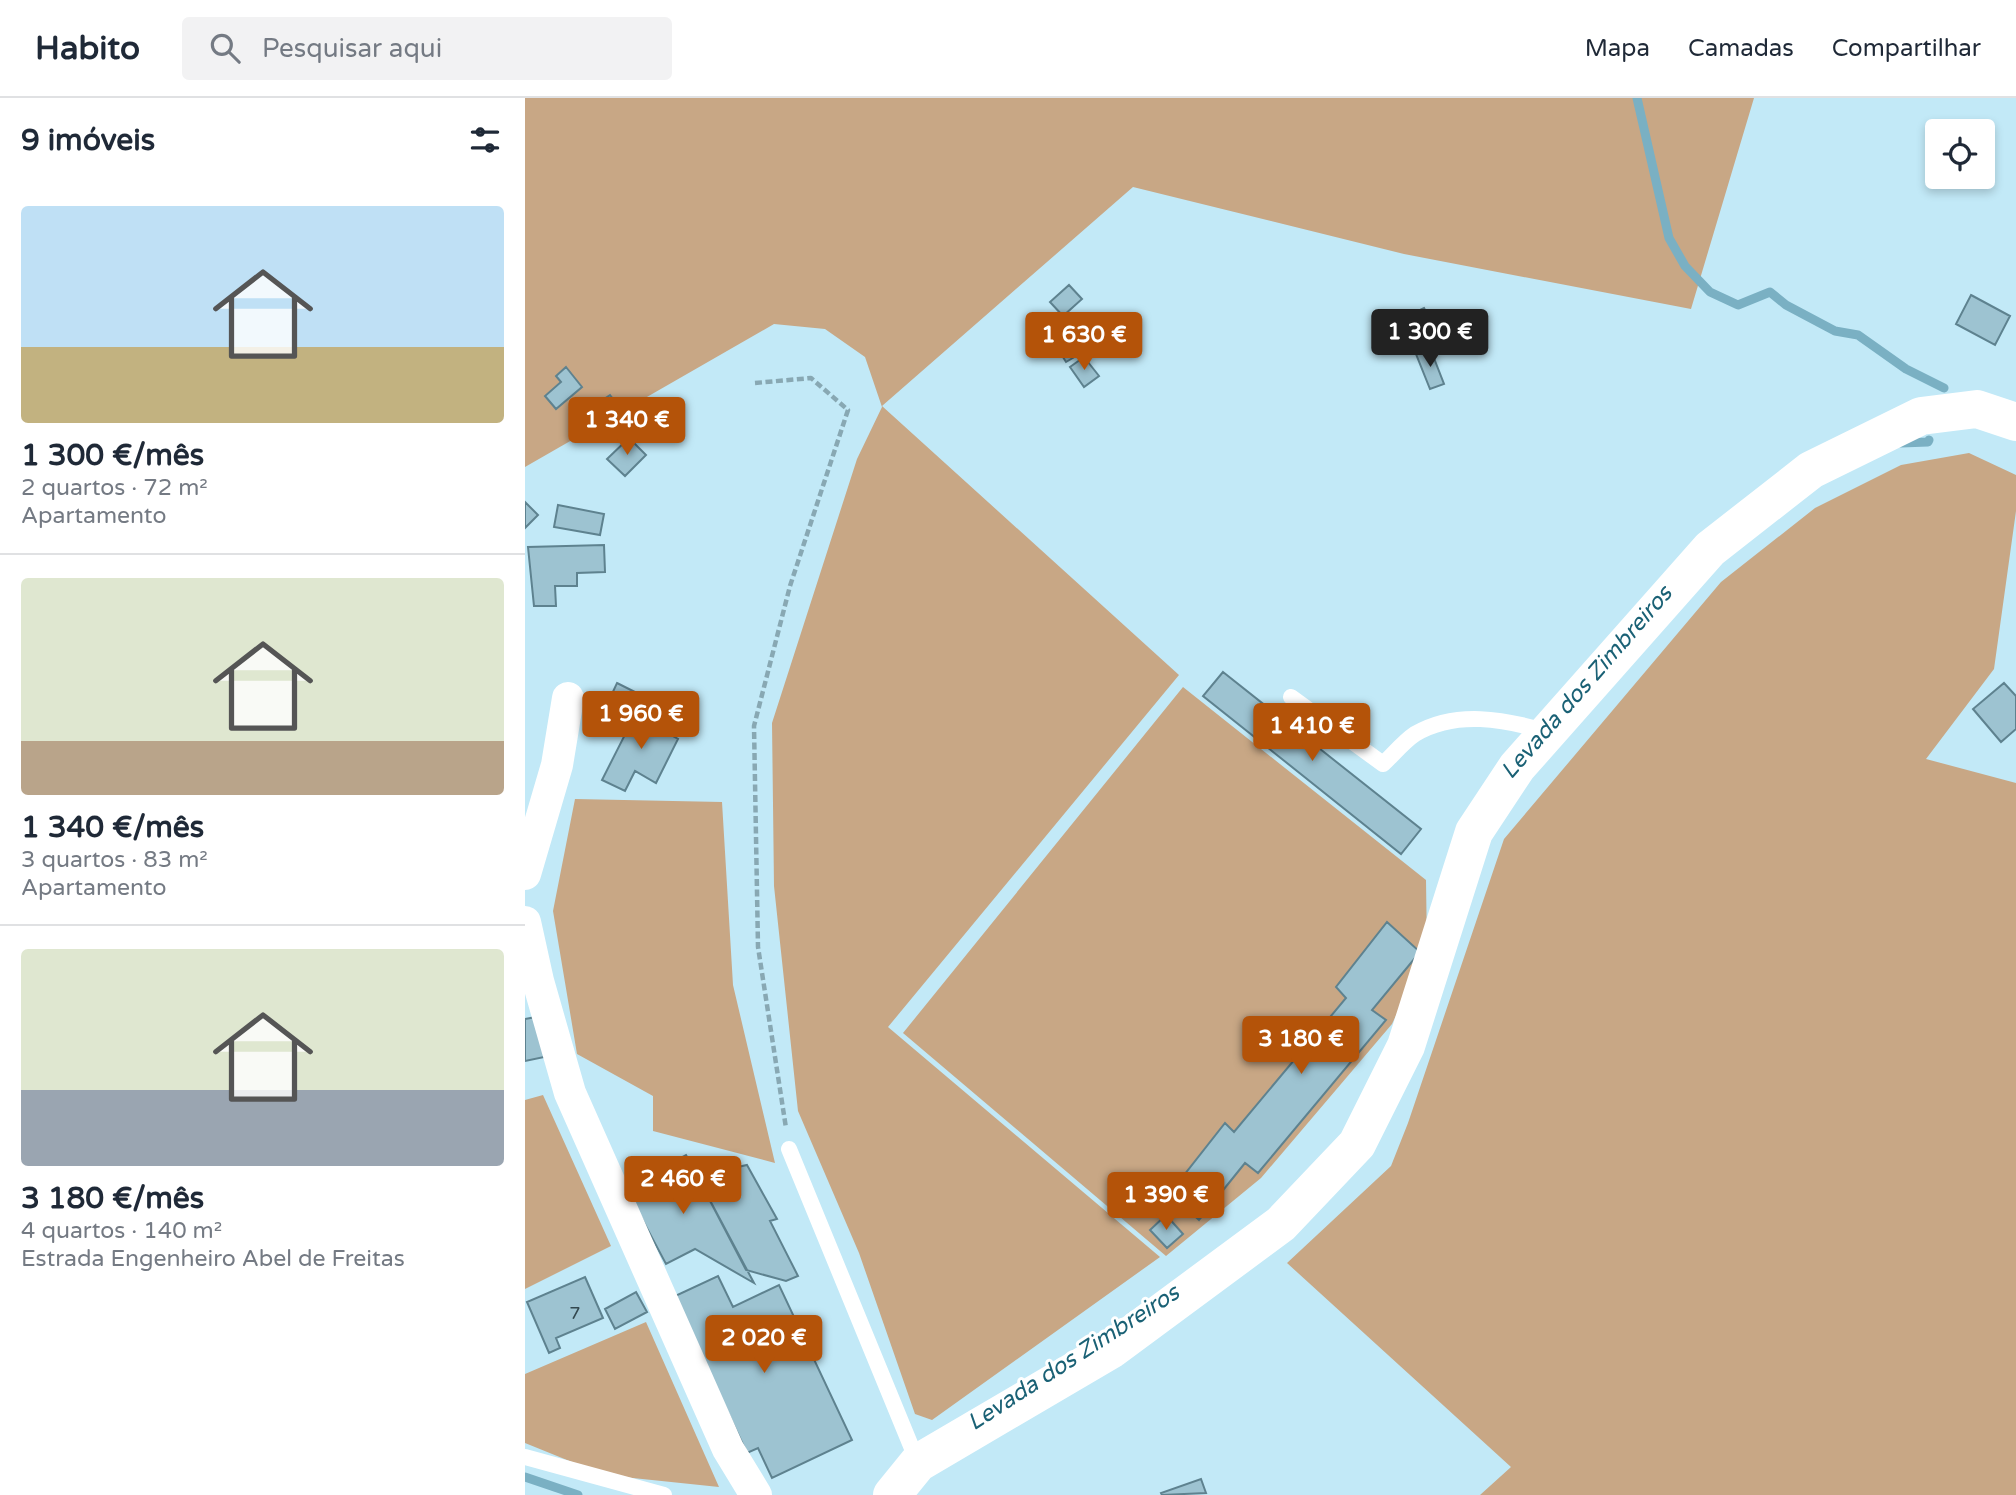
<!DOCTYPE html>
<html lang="pt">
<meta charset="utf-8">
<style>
body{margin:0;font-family:"Varela Round",sans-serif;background:#f2f2f3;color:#1f2937;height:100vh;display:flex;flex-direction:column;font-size:26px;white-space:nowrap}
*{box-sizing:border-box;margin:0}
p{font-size:23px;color:#747a83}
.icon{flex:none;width:38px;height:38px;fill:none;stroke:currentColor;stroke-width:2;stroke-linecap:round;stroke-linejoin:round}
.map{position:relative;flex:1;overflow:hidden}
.drawer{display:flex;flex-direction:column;background:#fff;width:525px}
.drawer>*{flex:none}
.buttons{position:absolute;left:1400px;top:21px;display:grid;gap:14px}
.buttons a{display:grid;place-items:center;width:70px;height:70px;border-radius:7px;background:#fff;box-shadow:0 4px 10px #0003;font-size:35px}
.price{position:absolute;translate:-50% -60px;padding:0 16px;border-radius:7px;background:#b45309;color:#fff;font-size:23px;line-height:46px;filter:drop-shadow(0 2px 4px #0008)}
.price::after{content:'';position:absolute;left:50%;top:42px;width:21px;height:16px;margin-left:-10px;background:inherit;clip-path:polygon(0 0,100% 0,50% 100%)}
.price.current{background:#222;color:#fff}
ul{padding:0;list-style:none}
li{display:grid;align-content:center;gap:14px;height:371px;padding:0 21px}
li+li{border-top:2px solid #e0e1e3}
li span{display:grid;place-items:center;height:217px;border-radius:7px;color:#555}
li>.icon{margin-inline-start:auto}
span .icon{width:126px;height:126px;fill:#fffc;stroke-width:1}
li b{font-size:30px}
h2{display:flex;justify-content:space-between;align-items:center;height:84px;padding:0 21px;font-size:30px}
header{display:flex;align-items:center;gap:42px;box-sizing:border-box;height:98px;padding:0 35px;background:#fff;border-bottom:2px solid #e0e1e3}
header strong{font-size:33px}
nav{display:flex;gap:38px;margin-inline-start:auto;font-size:24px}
.search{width:490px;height:63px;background:#f2f2f3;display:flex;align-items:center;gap:18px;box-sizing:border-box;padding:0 24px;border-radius:7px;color:#747a83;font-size:26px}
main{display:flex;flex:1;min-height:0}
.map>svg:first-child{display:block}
.green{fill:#c8a785}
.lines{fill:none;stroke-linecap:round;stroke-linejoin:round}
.stream{stroke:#7ab0c3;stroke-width:9}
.building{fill:#9dc3d1;stroke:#5e828f;stroke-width:2}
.path{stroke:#88a8b3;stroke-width:4.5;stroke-dasharray:7 3.5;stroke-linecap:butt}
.lane{stroke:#fff;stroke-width:16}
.street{stroke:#fff;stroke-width:32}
.secondary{stroke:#fff;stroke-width:38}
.labels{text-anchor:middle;stroke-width:6;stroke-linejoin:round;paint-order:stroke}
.number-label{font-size:18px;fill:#33484f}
.water-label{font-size:23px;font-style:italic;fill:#1a6175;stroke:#fff}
</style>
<header>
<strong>Habito</strong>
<div class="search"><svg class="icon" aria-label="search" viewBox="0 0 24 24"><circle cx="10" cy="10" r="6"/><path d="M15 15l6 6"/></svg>Pesquisar aqui</div>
<nav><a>Mapa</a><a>Camadas</a><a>Compartilhar</a></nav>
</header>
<main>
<section class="drawer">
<h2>9 imóveis<svg class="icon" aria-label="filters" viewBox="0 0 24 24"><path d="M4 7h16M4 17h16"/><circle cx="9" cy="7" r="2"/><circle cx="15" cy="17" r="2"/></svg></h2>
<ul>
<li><span style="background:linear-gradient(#bfe0f5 65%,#c2b280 0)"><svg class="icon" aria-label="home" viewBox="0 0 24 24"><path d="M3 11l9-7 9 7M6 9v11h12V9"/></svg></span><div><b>1 300 €/mês</b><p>2 quartos · 72 m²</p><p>Apartamento</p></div></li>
<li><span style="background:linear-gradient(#dfe7d0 75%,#b9a48a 0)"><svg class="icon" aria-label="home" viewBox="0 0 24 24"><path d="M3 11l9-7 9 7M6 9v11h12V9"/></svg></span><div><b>1 340 €/mês</b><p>3 quartos · 83 m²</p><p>Apartamento</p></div></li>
<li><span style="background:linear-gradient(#dfe7d0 65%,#9aa5b1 0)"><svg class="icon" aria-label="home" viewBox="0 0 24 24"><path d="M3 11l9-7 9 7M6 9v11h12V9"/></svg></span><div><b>3 180 €/mês</b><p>4 quartos · 140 m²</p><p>Estrada Engenheiro Abel de Freitas</p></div></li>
</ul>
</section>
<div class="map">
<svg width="1491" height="1397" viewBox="0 0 1491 1397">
<rect width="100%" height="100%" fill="#c2e9f7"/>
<path class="green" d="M0 0H1229L1166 211 879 156 608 89 357 308 654 577 363 929 635 1159 407 1322 390 1316 334 1155 273 1013 249 788 247 625 332 361 357 309 340 259 300 231 249 226 0 369Z
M1444 355 1491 377V413L1469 571 1401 661 1491 685V1397H955L986 1369 762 1165 866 1068 883 1025 979 741 1196 484 1290 410 1376 367Z
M658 589 901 782 902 852 867 926 736 1080 641 1158 378 935Z
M50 701 197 704 208 887 250 1065 128 1033V998L52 956 28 813Z
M18 997 86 1148 0 1191V1002Z
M121 1224 194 1389 79 1377 0 1345V1276Z"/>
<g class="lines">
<path class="stream" d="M1112 0 1144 140 1160 168 1185 194 1213 207 1245 194 1261 207 1310 233 1333 237 1381 271 1419 290
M1376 345 1403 344 1404 342
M0 1379 53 1397"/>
</g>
<path class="building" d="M544 187 557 201 538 218 525 204Z
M1446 197 1485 218 1470 247 1431 226Z
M899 210 914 239 895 249 880 219Z
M542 228 558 254 541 264 525 238Z
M905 250 919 286 905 291 891 256Z
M559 259 574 278 559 289 545 269Z
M41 269 57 289 31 311 20 298 36 284 31 278Z
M85 297 105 324 84 340 64 311Z
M104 340 121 357 100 378 82 361Z
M0 404 13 417 0 430Z
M33 407 79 416 75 437 29 429Z
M79 447 80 474 52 475V488H30L31 508H9L3 449Z
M698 574 896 731 876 756 678 598Z
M92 585 114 596 102 623 79 613Z
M1479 585 1491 598V631L1476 644 1448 611Z
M114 609 137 620 132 629 153 641 131 685 110 673 100 693 77 682Z
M862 824 895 854 847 912 861 922 733 1075 720 1065 674 1122 645 1095 700 1025 709 1034 821 900 811 889Z
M16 918 24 958 0 963V921Z
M161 1057 172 1078 229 1185 170 1151 141 1166 100 1089Z
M222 1067 252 1121 245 1123 273 1178 261 1183 221 1172 172 1078Z
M641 1117 658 1136 642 1150 625 1132Z
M193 1178 208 1209 254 1187 327 1342 247 1380 233 1350 222 1355 148 1199Z
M60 1179 78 1220 31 1240 35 1250 24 1255 2 1204Z
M111 1194 122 1214 90 1231 80 1211Z
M676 1381 681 1395 637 1397 636 1395Z"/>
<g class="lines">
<path class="path" d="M230 285 286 280 323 312 265 488 229 628 233 849 261 1030"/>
<path class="lane" d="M766 599 858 666C868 657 878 644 890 636 931 612 979 621 1023 634
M264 1051 393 1365
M0 1359 139 1397"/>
<path class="street" d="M0 776 32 667 43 600
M0 824 13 883 45 995 203 1351 231 1397"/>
<path class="secondary" d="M367 1397 393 1365 587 1251 756 1126 832 1046 881 948 949 734 992 669 1185 451 1286 372 1396 318 1452 311 1491 324"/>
</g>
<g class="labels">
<g class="number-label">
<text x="50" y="1221">7</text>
</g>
<g class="water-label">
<text transform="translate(1061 584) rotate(-49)" y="8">Levada dos Zimbreiros</text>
<text transform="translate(548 1259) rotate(-33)" y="8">Levada dos Zimbreiros</text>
</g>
</g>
</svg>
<div class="buttons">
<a><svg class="icon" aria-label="locate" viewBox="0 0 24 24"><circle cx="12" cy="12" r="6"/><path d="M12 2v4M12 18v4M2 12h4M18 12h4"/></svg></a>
</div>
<b class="price current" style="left:905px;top:271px">1 300 €</b>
<b class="price" style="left:559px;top:274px">1 630 €</b>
<b class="price" style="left:102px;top:359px">1 340 €</b>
<b class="price" style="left:116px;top:653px">1 960 €</b>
<b class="price" style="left:787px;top:665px">1 410 €</b>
<b class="price" style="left:776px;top:978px">3 180 €</b>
<b class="price" style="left:158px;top:1118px">2 460 €</b>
<b class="price" style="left:641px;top:1134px">1 390 €</b>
<b class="price" style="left:239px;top:1277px">2 020 €</b>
</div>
</main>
